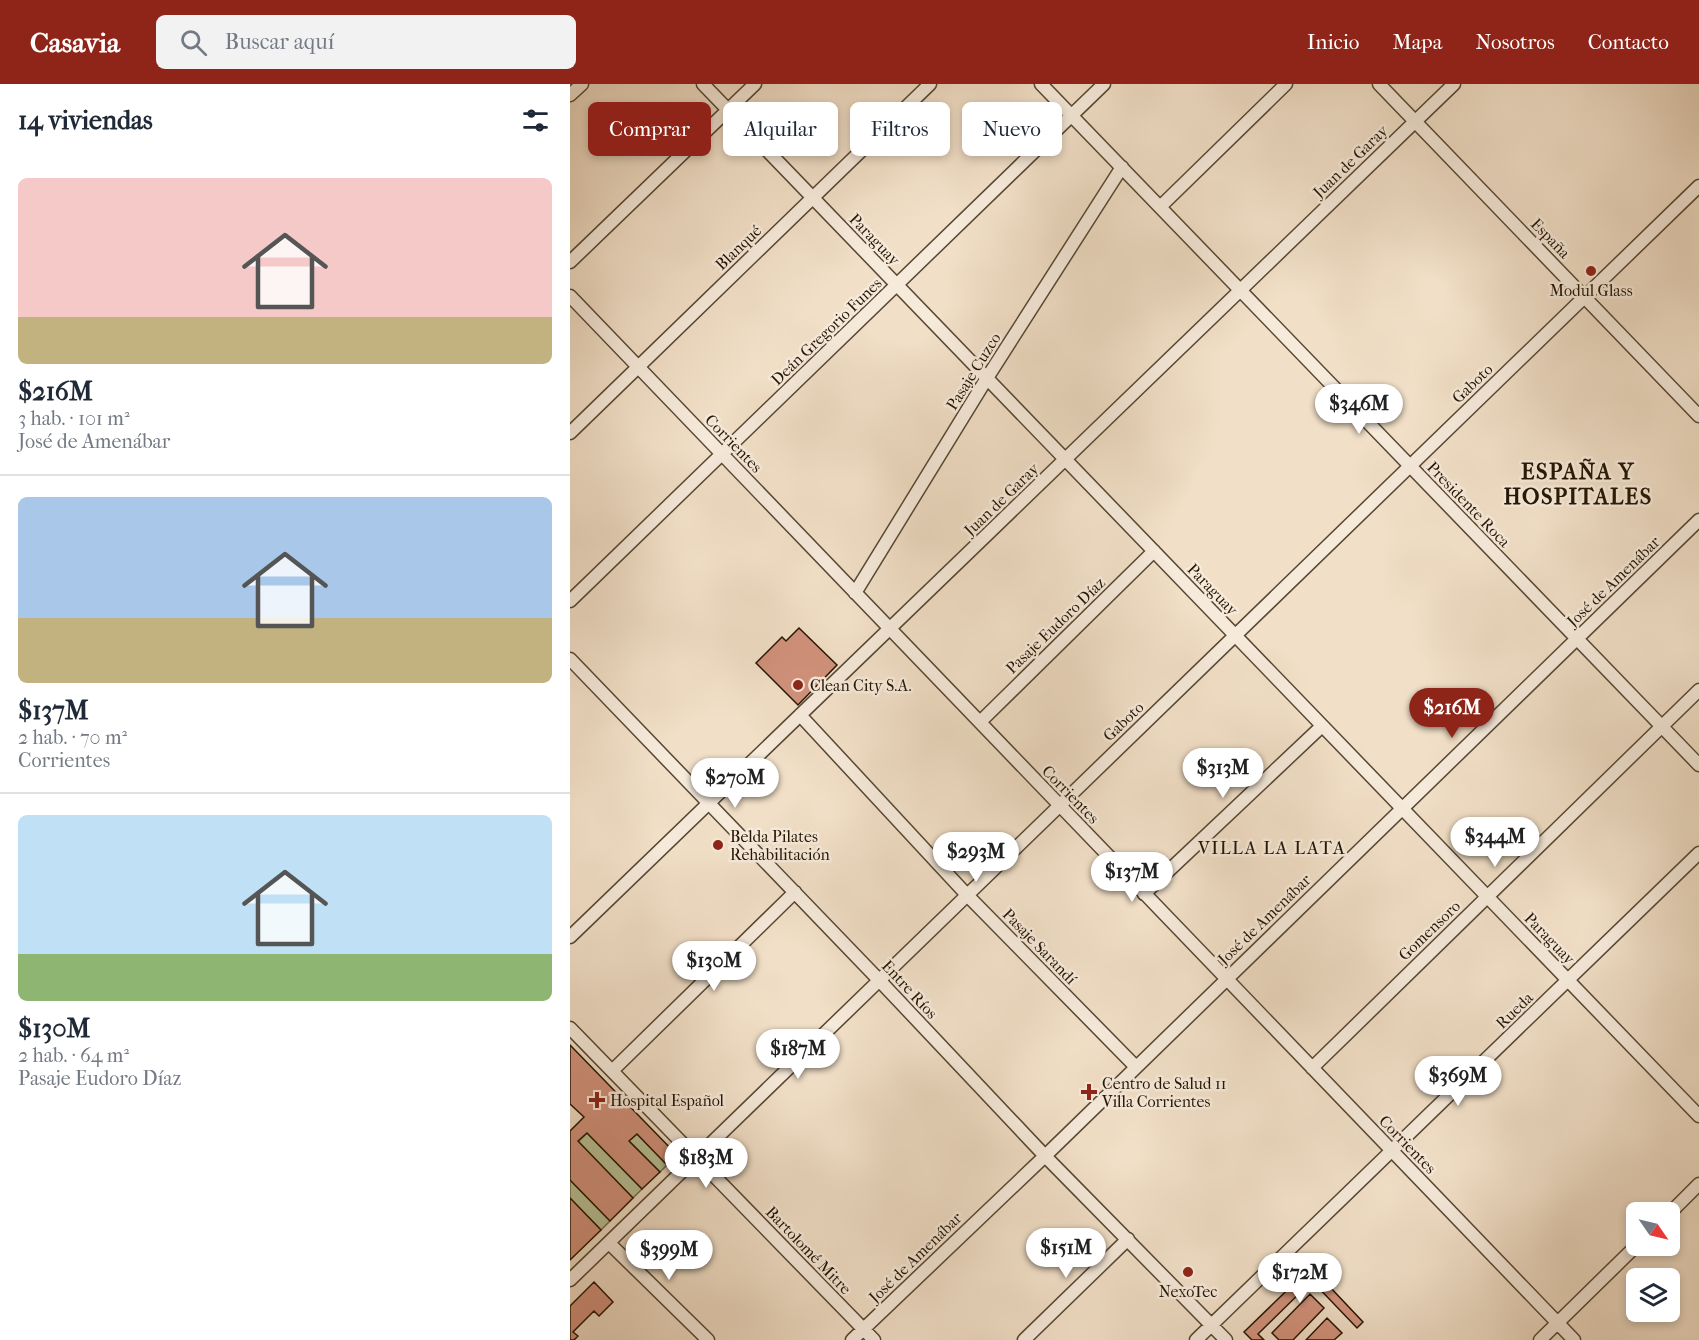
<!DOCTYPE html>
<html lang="es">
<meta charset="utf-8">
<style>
body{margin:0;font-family:"IM FELL French Canon",serif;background:#f2f2f3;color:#1f2937;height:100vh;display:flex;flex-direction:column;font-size:22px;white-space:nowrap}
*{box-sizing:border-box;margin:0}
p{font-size:20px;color:#747a83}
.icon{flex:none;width:33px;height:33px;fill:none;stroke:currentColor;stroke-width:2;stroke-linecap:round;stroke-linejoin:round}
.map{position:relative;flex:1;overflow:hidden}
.side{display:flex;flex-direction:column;background:#fff;width:570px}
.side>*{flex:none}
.guide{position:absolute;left:18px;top:18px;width:570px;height:54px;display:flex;gap:12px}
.needle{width:39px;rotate:124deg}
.controls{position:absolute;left:1056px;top:1118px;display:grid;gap:12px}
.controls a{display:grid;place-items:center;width:54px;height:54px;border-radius:9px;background:#fff;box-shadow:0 3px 9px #0003;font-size:30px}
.price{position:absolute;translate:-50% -51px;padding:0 14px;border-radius:21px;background:#fff;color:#222;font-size:20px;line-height:39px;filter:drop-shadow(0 2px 3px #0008)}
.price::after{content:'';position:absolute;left:50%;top:36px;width:18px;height:14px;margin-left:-9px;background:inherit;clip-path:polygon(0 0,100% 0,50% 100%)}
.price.current{background:#8f2418;color:#fff}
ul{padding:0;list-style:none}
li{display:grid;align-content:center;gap:12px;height:318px;padding:0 18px}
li+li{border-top:2px solid #e0e1e3}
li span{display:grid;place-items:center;height:186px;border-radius:9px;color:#555}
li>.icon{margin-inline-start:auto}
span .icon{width:108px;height:108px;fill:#fffc;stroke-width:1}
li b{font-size:26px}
h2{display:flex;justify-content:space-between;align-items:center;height:72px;padding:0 18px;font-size:26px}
.pill{padding:0 21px;border-radius:9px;background:#fff;box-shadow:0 3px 9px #0003;font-size:21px;line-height:54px}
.pill.current{background:#8f2418;color:#fff}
header{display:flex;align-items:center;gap:36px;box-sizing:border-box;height:84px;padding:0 30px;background:#8f2418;color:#fff}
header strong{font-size:28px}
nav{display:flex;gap:33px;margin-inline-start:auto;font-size:21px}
.search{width:420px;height:54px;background:#f2f2f3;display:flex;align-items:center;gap:15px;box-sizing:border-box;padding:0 21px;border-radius:9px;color:#747a83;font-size:22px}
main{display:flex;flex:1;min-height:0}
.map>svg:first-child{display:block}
.green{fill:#b8c297;stroke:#6e6b4c;stroke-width:1.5}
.building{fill:#d2927c;stroke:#231401;stroke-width:1.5}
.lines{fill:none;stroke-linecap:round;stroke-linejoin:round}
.street-casing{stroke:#564732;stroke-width:15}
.street{stroke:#f6eadb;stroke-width:12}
.poi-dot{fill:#8f2418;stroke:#f6eadb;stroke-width:2}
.labels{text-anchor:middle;stroke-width:5;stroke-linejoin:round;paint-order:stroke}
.street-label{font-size:16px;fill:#231401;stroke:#f6eadb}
.poi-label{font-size:16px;fill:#231401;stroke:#f6eadb;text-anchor:start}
.neighbourhood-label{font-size:18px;letter-spacing:1.5px;fill:#231401;stroke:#f6eadb}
.district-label{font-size:22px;font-weight:bold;letter-spacing:1.5px;fill:#231401;stroke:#f6eadb}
</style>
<header>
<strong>Casavia</strong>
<div class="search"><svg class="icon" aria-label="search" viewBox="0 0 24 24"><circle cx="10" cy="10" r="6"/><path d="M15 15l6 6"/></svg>Buscar aquí</div>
<nav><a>Inicio</a><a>Mapa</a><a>Nosotros</a><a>Contacto</a></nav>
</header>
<main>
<section class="side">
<h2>14 viviendas<svg class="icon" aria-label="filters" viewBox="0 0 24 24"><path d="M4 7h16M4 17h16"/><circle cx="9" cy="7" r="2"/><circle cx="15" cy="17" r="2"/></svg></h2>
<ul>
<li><span style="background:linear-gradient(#f6c9c9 75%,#c2b280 0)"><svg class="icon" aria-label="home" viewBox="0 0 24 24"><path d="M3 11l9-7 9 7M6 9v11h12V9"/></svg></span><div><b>$216M</b><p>3 hab. · 101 m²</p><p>José de Amenábar</p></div></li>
<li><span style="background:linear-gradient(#a9c7e8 65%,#c2b280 0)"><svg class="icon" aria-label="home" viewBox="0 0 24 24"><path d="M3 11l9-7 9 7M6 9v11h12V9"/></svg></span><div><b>$137M</b><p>2 hab. · 70 m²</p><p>Corrientes</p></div></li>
<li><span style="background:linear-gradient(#bfe0f5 75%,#8fb573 0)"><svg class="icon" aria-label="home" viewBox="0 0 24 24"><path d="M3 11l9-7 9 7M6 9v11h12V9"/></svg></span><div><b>$130M</b><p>2 hab. · 64 m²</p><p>Pasaje Eudoro Díaz</p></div></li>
</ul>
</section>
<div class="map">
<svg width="1129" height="1256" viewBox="0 0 1129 1256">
<rect width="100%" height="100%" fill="#f1dfc7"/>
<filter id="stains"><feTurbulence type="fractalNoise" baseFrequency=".00333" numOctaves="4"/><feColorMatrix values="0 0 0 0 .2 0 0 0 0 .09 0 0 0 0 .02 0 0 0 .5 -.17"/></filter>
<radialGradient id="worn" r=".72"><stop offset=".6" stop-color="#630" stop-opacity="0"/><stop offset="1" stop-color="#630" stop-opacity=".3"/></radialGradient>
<path class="green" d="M17 1049 72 1105 63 1114 8 1058Z
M67 1050 97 1081 90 1088 59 1057Z
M0 1096 40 1137 31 1146 0 1114Z"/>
<path class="building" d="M229 544 267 581 228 621 186 579 212 553 216 557Z
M0 961 107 1071 97 1081 67 1050 59 1057 90 1088 72 1105 17 1049 8 1057 63 1114 40 1137 0 1096V1047L14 1033 0 1020Z
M0 1114 31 1146 0 1176Z
M741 1183 793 1238 787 1244 742 1197 688 1250 694 1256H682L674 1248Z
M24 1198 43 1218 29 1232 24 1227 3 1248 8 1252 4 1256H0V1222Z
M740 1210 754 1224 723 1256H709L702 1249Z
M757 1234 772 1249 764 1256H736Z"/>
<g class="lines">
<defs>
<path id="street" d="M133 0 1129 1032
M471 0 1129 681
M809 0 1129 332
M0 11 12 0
M590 123 716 0
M0 178 185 0
M0 212 1004 1256
M0 349 360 0
M285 509 417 294 552 83
M0 517 534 0
M0 575 309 896 475 1072 656 1256
M230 631 397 811 566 983
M410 638 584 467
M574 810 752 642
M0 853 884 0
M0 944 304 1256
M742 984 1129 606
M42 987 225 808
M1100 1129 1129 1100
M39 1159 138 1256
M0 1196 1129 102
M282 1256 475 1072 1129 436
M454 1256 558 1155
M626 1256 1129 769
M970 1256 1067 1161"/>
</defs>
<use href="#street" class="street-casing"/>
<use href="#street" class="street"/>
</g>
<g class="poi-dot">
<circle cx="1021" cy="187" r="6"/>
<circle cx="228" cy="601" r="6"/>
<circle cx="148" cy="761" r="6"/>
<path d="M516 999h6v6h6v6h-6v6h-6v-6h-6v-6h6z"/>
<path d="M24 1007h6v6h6v6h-6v6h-6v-6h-6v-6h6z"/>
<circle cx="618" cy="1188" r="6"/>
</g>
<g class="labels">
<g class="street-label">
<text transform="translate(780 77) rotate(-44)" y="6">Juan de Garay</text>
<text transform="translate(981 154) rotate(46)" y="6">España</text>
<text transform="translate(305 155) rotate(46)" y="6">Paraguay</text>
<text transform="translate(168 163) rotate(-44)" y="6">Blanqué</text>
<text transform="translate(256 247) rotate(-44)" y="6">Deán Gregorio Funes</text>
<text transform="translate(403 287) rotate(-58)" y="6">Pasaje Cuzco</text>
<text transform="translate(902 299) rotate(-44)" y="6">Gaboto</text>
<text transform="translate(164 359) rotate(46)" y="6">Corrientes</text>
<text transform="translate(431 415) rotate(-44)" y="6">Juan de Garay</text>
<text transform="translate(899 420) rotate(46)" y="6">Presidente Roca</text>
<text transform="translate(1043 497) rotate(-44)" y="6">José de Amenábar</text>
<text transform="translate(643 505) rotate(46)" y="6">Paraguay</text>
<text transform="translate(485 541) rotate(-44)" y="6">Pasaje Eudoro Díaz</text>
<text transform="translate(553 637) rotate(-44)" y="6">Gaboto</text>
<text transform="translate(501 710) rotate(46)" y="6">Corrientes</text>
<text transform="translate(694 835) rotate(-44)" y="6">José de Amenábar</text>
<text transform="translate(859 846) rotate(-44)" y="6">Gomensoro</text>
<text transform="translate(980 854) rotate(46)" y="6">Paraguay</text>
<text transform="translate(470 862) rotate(46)" y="6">Pasaje Sarandí</text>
<text transform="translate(340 905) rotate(47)" y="6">Entre Ríos</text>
<text transform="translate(944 926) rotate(-44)" y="6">Rueda</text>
<text transform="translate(838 1060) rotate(46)" y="6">Corrientes</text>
<text transform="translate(239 1166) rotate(46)" y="6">Bartolomé Mitre</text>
<text transform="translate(345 1173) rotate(-44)" y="6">José de Amenábar</text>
</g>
<g class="poi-label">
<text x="1021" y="212" text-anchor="middle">Modul Glass</text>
<text x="240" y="607">Clean City S.A.</text>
<text x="160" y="758">Belda Pilates<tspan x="160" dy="18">Rehabilitación</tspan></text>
<text x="532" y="1005">Centro de Salud 11<tspan x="532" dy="18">Villa Corrientes</tspan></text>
<text x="40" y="1022">Hospital Español</text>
<text x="618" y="1213" text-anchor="middle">NexoTec</text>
</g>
<g class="neighbourhood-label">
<text x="702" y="770">VILLA LA LATA</text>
</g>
<g class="district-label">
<text x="1008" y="395">ESPAÑA Y<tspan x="1008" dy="25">HOSPITALES</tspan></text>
</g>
</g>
<rect width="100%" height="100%" filter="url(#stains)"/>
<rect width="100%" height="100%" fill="url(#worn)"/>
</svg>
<div class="controls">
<a><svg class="needle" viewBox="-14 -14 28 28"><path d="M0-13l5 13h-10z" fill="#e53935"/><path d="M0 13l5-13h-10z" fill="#747a83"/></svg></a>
<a><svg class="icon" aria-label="layers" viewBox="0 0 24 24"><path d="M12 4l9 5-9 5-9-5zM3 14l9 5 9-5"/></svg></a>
</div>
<b class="price" style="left:789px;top:351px">$346M</b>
<b class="price current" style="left:882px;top:655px">$216M</b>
<b class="price" style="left:653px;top:715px">$313M</b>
<b class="price" style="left:165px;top:725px">$270M</b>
<b class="price" style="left:925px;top:784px">$344M</b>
<b class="price" style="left:406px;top:799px">$293M</b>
<b class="price" style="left:562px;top:819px">$137M</b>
<b class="price" style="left:144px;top:908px">$130M</b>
<b class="price" style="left:228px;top:996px">$187M</b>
<b class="price" style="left:888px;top:1023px">$369M</b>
<b class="price" style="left:136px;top:1105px">$183M</b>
<b class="price" style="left:496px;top:1195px">$151M</b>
<b class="price" style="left:99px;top:1197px">$399M</b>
<b class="price" style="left:730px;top:1220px">$172M</b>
<div class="guide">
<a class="pill current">Comprar</a>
<a class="pill">Alquilar</a>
<a class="pill">Filtros</a>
<a class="pill">Nuevo</a>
</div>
</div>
</main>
